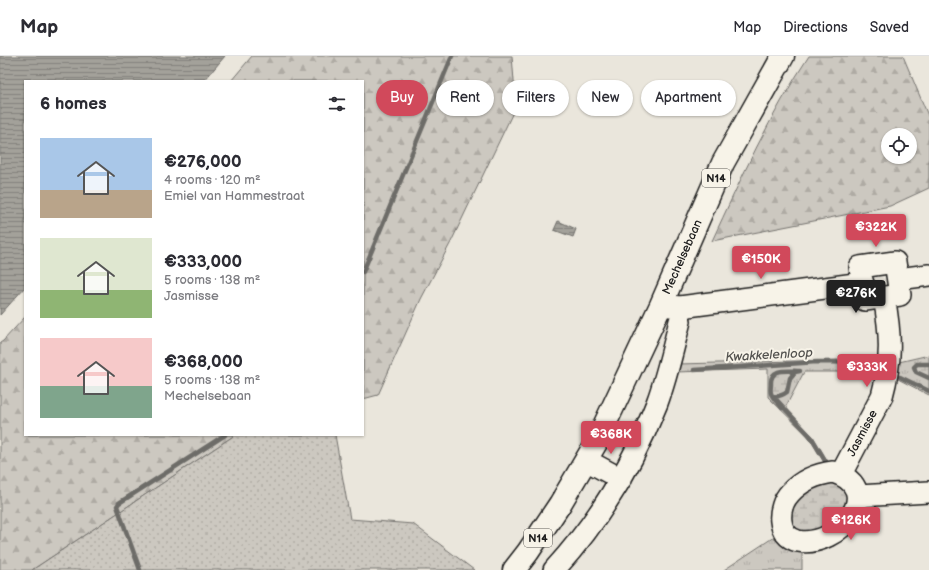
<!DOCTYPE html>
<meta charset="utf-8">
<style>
body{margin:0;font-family:"Balsamiq Sans",sans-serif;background:#f2f2f3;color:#2b2b33;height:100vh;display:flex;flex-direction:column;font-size:15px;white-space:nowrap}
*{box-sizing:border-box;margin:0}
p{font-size:13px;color:#7c7c81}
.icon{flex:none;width:22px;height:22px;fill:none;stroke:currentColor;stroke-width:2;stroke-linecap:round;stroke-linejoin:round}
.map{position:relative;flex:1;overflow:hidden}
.drawer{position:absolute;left:24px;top:24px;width:340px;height:356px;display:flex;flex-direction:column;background:#fff;border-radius:0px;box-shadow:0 1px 3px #0004}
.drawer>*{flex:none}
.banner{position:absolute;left:376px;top:24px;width:380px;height:36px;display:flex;gap:8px}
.tools{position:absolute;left:881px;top:72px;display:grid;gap:8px}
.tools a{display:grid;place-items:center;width:36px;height:36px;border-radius:50%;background:#fff;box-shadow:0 1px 3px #0004;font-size:20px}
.price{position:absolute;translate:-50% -34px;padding:0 9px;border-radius:4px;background:#d1495b;color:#fff;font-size:13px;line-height:26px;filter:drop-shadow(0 1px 2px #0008)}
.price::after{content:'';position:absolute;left:50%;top:24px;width:12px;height:9px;margin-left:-6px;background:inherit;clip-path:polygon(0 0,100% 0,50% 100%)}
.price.selected{background:#222;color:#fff}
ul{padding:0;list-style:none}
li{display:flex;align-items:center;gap:12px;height:100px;padding:0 16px}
li span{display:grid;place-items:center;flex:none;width:112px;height:80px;border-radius:0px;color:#555}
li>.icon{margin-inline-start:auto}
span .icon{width:48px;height:48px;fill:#fffc;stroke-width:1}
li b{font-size:17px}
h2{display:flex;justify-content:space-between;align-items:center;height:48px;padding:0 16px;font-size:17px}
.pill{padding:0 14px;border-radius:18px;background:#fff;box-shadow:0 1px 3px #0004;font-size:14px;line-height:36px}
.pill.selected{background:#d1495b;color:#fff}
header{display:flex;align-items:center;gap:24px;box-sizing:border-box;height:56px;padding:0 20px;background:#fff;border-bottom:1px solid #e1e1e2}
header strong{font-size:19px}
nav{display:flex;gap:22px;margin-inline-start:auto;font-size:14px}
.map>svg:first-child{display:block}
.grass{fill:url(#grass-tufts);stroke:#74726e}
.forest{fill:url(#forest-firs);stroke:#74726e;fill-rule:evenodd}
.wetland{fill:url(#wetland-marsh);stroke:#74726e}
.garden{fill:url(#garden-dots);stroke:#74726e}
.water{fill:url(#water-rules);stroke:#6d6c68}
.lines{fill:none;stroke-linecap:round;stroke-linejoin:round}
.stream{stroke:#6d6c68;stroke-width:4.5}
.minor-casing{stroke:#1c1c1c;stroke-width:24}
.major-casing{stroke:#1c1c1c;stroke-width:25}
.minor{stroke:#f7f3e8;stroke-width:21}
.major{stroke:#f7f3e8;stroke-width:22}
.labels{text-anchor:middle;stroke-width:4;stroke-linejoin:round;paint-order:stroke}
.shield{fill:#f7f3e8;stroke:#5e5c59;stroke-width:1}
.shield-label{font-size:11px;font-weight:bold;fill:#1c1c1c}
.street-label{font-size:12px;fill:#1c1c1c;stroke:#f7f3e8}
.water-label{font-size:13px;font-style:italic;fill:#52514e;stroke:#f7f3e8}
</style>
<header>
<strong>Map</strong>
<nav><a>Map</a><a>Directions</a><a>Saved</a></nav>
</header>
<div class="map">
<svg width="929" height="514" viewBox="0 0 929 514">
<defs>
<pattern id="grass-tufts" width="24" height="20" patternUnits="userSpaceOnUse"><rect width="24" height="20" fill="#ccc8c0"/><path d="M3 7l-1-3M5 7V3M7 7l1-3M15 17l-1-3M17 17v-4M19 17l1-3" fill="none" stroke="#afaba4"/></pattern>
<pattern id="forest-firs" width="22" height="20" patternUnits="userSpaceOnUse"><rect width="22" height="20" fill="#ccc8c0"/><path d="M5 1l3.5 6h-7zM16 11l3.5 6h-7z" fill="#afaba4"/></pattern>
<pattern id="wetland-marsh" width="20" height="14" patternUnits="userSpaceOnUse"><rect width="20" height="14" fill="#ccc8c0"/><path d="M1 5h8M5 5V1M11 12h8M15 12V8" fill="none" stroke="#afaba4"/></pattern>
<pattern id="garden-dots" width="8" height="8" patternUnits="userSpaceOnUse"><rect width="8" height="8" fill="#ccc8c0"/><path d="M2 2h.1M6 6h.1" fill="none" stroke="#afaba4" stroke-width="1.8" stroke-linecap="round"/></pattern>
<pattern id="water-rules" width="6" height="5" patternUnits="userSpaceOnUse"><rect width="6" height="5" fill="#a3a19a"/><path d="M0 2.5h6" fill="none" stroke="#84827d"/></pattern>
</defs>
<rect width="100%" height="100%" fill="#eae6dc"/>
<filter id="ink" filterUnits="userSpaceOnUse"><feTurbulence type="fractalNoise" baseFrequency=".025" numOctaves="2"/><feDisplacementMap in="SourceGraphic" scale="8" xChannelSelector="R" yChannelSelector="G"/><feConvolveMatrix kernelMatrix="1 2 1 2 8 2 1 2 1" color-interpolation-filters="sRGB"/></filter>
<g filter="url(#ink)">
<path class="grass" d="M929 299V339L896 322 899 306Z
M876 303 873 323 845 316H804L785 352 813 380 830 409 826 410 808 380 768 341V313L676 316 678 308Z
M777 479 802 492V514H724Z"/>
<path class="forest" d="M252 0H512L516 50 451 186 421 243 378 339 363 343V25H231Z
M809 0H903L929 62V132L890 150 712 185C741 122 770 59 809 0ZM888 79H910V101H888Z
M25 261V379H235L32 514H0V287L3 285Z"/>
<path class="wetland" d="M917 308H929V322L916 316 914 311Z
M779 315H800L795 316 790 322 787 336 780 340 773 341 782 352 770 336 771 321 773 318Z
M840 424 851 449 824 475 794 476 788 452 806 431Z"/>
<path class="garden" d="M235 379H335L350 463 413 468 474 514H32Z"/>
<path class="water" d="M0 0H225L204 25H25V231L0 259Z
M558 165 576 173 573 181 554 174Z"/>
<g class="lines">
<path class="stream" d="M363 216 452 0
M929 308H917L914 311 916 316 929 322
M694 314 817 306 870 307
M900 321 929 335
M782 352C779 347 772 342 771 337 770 334 771 331 771 328 770 311 788 315 800 315L795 316 790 322 787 336C783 339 779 341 773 340L811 381 826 406
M140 514 117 450 119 447 225 379"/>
<defs>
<path id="minor" d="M895 206 900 239 865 244 860 211Z
M898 223 929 219
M661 249 680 251 863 227
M586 404 621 423
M833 416C888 433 838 493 798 485 776 480 777 451 790 437 801 425 817 418 833 416Z
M841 418 882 340C892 304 891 279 884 241
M858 440 929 436
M554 514C599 465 633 408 657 347 667 320 673 292 680 265"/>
<path id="major" d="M514 514 528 496 560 448 596 387 661 249 723 107 783 0"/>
</defs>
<use href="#minor" class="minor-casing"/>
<use href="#major" class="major-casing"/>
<use href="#minor" class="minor"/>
<use href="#major" class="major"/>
</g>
</g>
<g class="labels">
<g class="shield">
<rect x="702" y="113" width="28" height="18" rx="3"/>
<rect x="524" y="473" width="28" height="18" rx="3"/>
</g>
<g class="shield-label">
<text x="716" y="126">N14</text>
<text x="538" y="486">N14</text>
</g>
<g class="street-label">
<text transform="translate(682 201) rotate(-66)" y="4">Mechelsebaan</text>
<text transform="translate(862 377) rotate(-62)" y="4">Jasmisse</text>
</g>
<g class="water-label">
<text transform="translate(769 298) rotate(-3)" y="5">Kwakkelenloop</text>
</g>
</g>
</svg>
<div class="tools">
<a><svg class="icon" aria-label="locate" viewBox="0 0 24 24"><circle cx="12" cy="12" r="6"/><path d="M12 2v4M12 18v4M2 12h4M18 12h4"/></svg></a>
</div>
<b class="price" style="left:876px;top:192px">€322K</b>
<b class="price" style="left:761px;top:224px">€150K</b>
<b class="price selected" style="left:856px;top:258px">€276K</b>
<b class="price" style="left:867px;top:332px">€333K</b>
<b class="price" style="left:611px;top:399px">€368K</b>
<b class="price" style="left:851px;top:485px">€126K</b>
<div class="banner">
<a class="pill selected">Buy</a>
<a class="pill">Rent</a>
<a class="pill">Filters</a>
<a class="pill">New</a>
<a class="pill">Apartment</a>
</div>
<section class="drawer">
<h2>6 homes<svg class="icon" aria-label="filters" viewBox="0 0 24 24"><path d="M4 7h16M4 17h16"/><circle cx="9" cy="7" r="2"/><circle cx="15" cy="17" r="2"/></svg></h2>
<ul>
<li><span style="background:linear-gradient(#a9c7e8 65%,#b9a48a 0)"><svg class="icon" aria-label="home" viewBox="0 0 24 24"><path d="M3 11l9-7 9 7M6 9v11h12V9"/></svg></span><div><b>€276,000</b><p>4 rooms · 120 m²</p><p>Emiel van Hammestraat</p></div></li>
<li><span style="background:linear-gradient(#dfe7d0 65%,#8fb573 0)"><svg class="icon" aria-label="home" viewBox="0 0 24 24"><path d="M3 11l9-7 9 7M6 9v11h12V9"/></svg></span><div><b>€333,000</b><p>5 rooms · 138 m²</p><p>Jasmisse</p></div></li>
<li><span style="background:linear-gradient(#f6c9c9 60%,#7fa58c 0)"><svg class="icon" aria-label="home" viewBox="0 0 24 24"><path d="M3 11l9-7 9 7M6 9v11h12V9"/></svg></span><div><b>€368,000</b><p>5 rooms · 138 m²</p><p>Mechelsebaan</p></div></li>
</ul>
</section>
</div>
